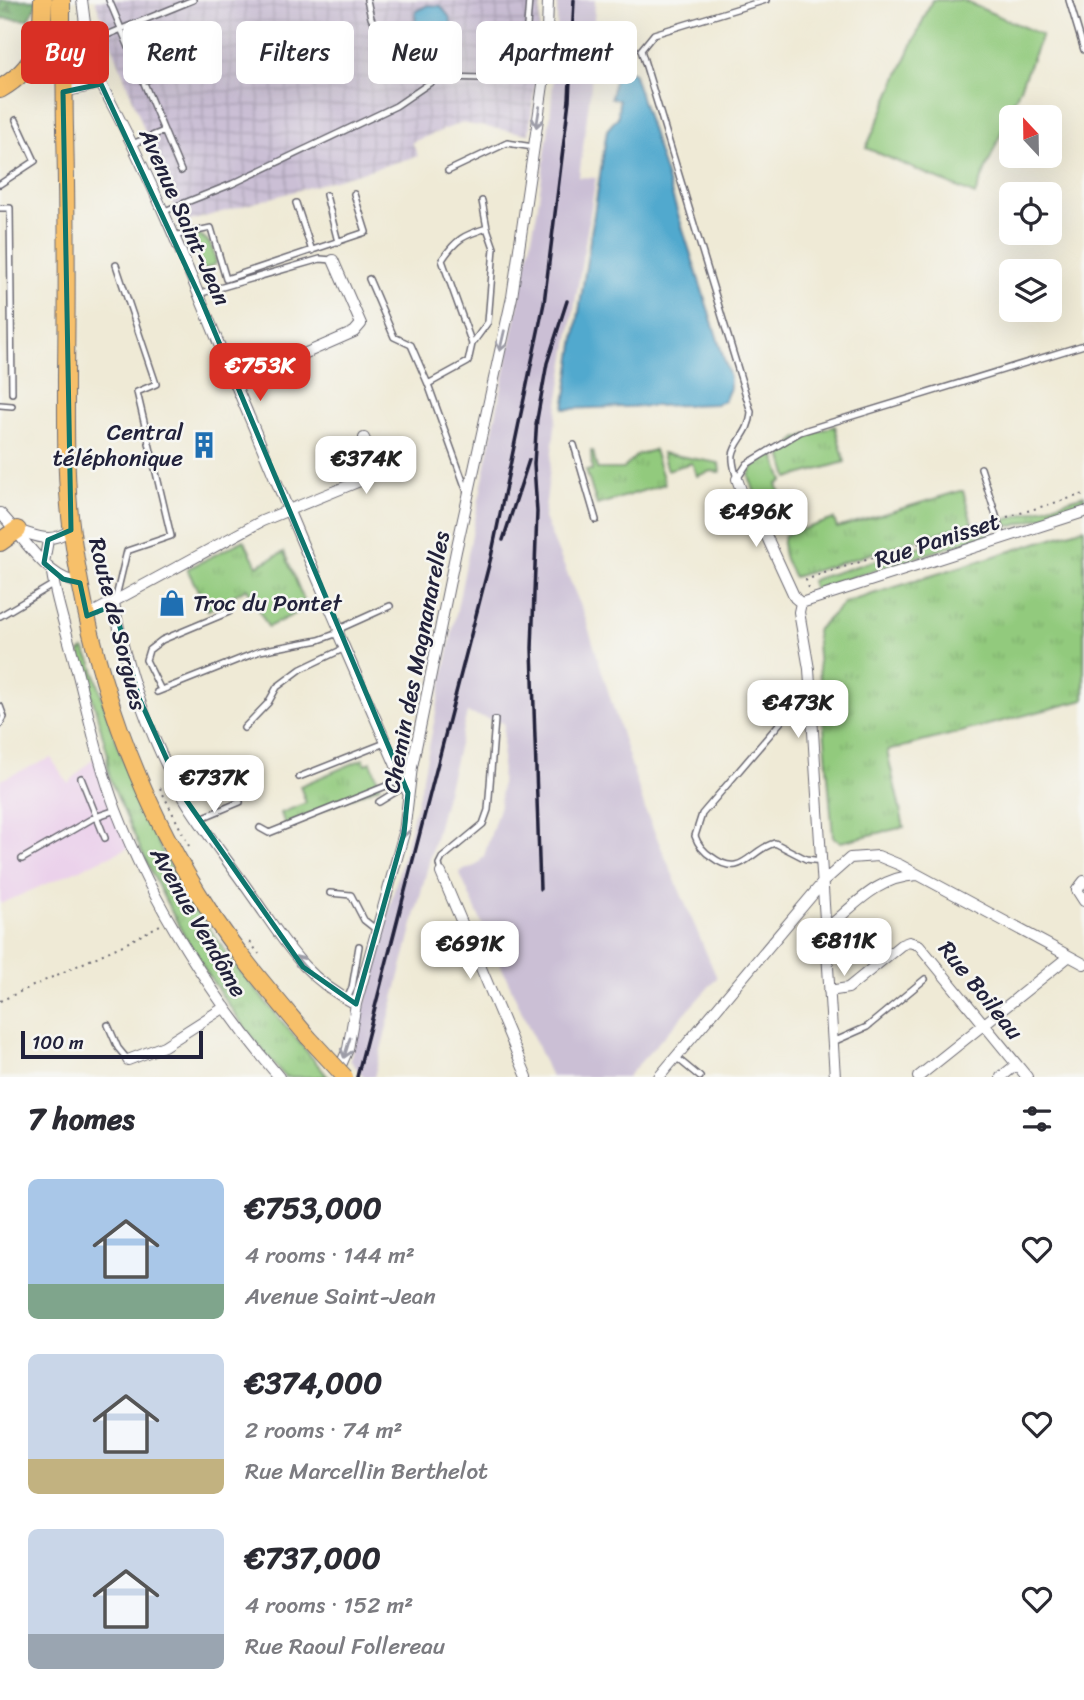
<!DOCTYPE html>
<meta charset="utf-8">
<style>
body{margin:0;font-family:Sriracha,sans-serif;background:#f7f7f7;color:#2b2b33;height:100vh;display:flex;flex-direction:column;font-size:26px;white-space:nowrap}
*{box-sizing:border-box;margin:0}
p{font-size:23px;color:#7c7c81}
.icon{flex:none;width:38px;height:38px;fill:none;stroke:currentColor;stroke-width:2;stroke-linecap:round;stroke-linejoin:round}
.map{position:relative;height:1077px;overflow:hidden}
.panel{display:flex;flex-direction:column;background:#fff;flex:1}
.panel>*{flex:none}
.banner{position:absolute;left:21px;top:21px;width:700px;height:63px;display:flex;gap:14px}
.needle{width:46px;rotate:338deg}
.controls{position:absolute;left:999px;top:105px;display:grid;gap:14px}
.controls a{display:grid;place-items:center;width:63px;height:63px;border-radius:10px;background:#fff;box-shadow:0 7px 28px #0002;font-size:35px}
.scale{position:absolute;left:21px;bottom:18px;width:182px;box-sizing:border-box;padding-left:7px;border:4px solid #22223b;border-top:0;font-size:19px;line-height:24px;white-space:nowrap;color:#22223b;-webkit-text-stroke:5px #f6f6f2;paint-order:stroke}
.price{position:absolute;translate:-50% -60px;padding:0 16px;border-radius:14px;background:#fff;color:#222;font-size:23px;line-height:46px;filter:drop-shadow(0 2px 4px #0008)}
.price::after{content:'';position:absolute;left:50%;top:42px;width:21px;height:16px;margin-left:-10px;background:inherit;clip-path:polygon(0 0,100% 0,50% 100%)}
.price.current{background:#d93025;color:#fff}
ul{padding:0;list-style:none}
li{display:flex;align-items:center;gap:21px;height:175px;padding:0 28px}
li span{display:grid;place-items:center;flex:none;width:196px;height:140px;border-radius:10px;color:#555}
li>.icon{margin-inline-start:auto}
span .icon{width:84px;height:84px;fill:#fffc;stroke-width:1}
li b{font-size:30px}
h2{display:flex;justify-content:space-between;align-items:center;height:84px;padding:0 28px;font-size:30px}
.tag{padding:0 24px;border-radius:10px;background:#fff;box-shadow:0 7px 28px #0002;font-size:24px;line-height:63px}
.tag.current{background:#d93025;color:#fff}
.map>svg:first-child{display:block}
.built{fill:#ebd1eb}
.industrial{fill:url(#industrial-grid)}
.railway{fill:#cbbfd5}
.grass{fill:url(#grass-tufts);stroke:#5a765c;stroke-width:2}
.forest{fill:url(#forest-firs);stroke:#4c6854;stroke-width:2}
.garden{fill:#92ca7d;stroke:#5a765c;stroke-width:2}
.water{fill:#51a9ce;stroke:#3a6684;stroke-width:2}
.lines{fill:none;stroke-linecap:round;stroke-linejoin:round}
.lane-casing{stroke:#6a6871;stroke-width:8}
.street-casing{stroke:#6a6871;stroke-width:12}
.primary-casing{stroke:#6a6871;stroke-width:18}
.highway-casing{stroke:#6a6871;stroke-width:20}
.path{stroke:#6a6871;stroke-width:2;stroke-dasharray:2 5;stroke-linecap:butt}
.lane{stroke:#fff;stroke-width:5}
.street{stroke:#fff;stroke-width:10}
.primary{stroke:#f7c06b;stroke-width:16}
.highway{stroke:#f7c06b;stroke-width:18}
.rail{stroke:#22223b;stroke-width:3.5}
.primary-bridge-casing{stroke:#6a6871;stroke-width:18;stroke-linecap:butt}
.primary-bridge{stroke:#f7c06b;stroke-width:16}
.oneway{stroke:#9c9ca7}
.marked{fill:none;stroke:#0f766e;stroke-width:5;stroke-linejoin:round}
.labels{text-anchor:middle;stroke-width:5;stroke-linejoin:round;paint-order:stroke}
.street-label{font-size:23px;fill:#22223b;stroke:#f6f6f2}
.poi-label{font-size:23px;fill:#22223b;stroke:#f6f6f2;text-anchor:end}
</style>
<div class="map">
<svg width="1084" height="1077" viewBox="0 0 1084 1077">
<defs>
<pattern id="industrial-grid" width="8" height="8" patternUnits="userSpaceOnUse" patternTransform="scale(1.75)"><rect width="8" height="8" fill="#cbbfd5"/><path d="M0 4h8M4 0v8" fill="none" stroke="#aea4b8"/></pattern>
<pattern id="grass-tufts" width="24" height="20" patternUnits="userSpaceOnUse" patternTransform="scale(1.75)"><rect width="24" height="20" fill="#92ca7d"/><path d="M3 7l-1-3M5 7V3M7 7l1-3M15 17l-1-3M17 17v-4M19 17l1-3" fill="none" stroke="#7ead6d"/></pattern>
<pattern id="forest-firs" width="22" height="20" patternUnits="userSpaceOnUse" patternTransform="scale(1.75)"><rect width="22" height="20" fill="#75ae6c"/><path d="M5 1l3.5 6h-7zM16 11l3.5 6h-7z" fill="#608d5a"/></pattern>
</defs>
<rect width="100%" height="100%" fill="#f6f6f2"/>
<filter id="ink" filterUnits="userSpaceOnUse"><feTurbulence type="fractalNoise" baseFrequency=".0143" numOctaves="2"/><feDisplacementMap in="SourceGraphic" scale="14" xChannelSelector="R" yChannelSelector="G"/><feConvolveMatrix kernelMatrix="1 2 1 2 8 2 1 2 1" color-interpolation-filters="sRGB"/></filter>
<filter id="wash" filterUnits="userSpaceOnUse"><feTurbulence type="fractalNoise" baseFrequency=".00686" numOctaves="4" result="noise"/><feDisplacementMap in="SourceGraphic" scale="28" xChannelSelector="R" yChannelSelector="G"/><feGaussianBlur stdDeviation="1.57" result="paint"/><feColorMatrix in="noise" values="0 0 0 0 0 0 0 0 0 0 0 0 0 0 0 0 0 1.4 0 .05"/><feComposite in="paint" operator="in"/></filter>
<g filter="url(#wash)">
<rect width="100%" height="100%" fill="#efead6"/>
<path class="built" d="M95 757 128 848 0 904V780L51 758 68 783Z"/>
<path class="industrial" d="M95 0H541L537 66 529 134 461 123 412 142 418 156 180 224Z"/>
<path class="railway" d="M557 0H595L591 86 579 177 596 178 557 410 544 518 584 614 646 812 717 978 627 1077H551L459 872 477 865 484 856 500 805 504 723 467 713 374 1077H364L350 1060 421 787 537 212 550 119 557 37Z"/>
<path class="grass" d="M200 235C211 241 215 252 216 264L203 270 189 238Z
M835 426 845 462 788 478 782 457 783 453 792 447V443L798 438Z
M654 450 665 484 597 505 586 470H592L591 451H593L597 469H623L637 455Z
M773 452 783 481 777 484 788 520 777 524 763 517 749 476 754 464Z
M662 453 719 463 720 472 711 471 697 476 692 463 667 470Z
M960 491H963L972 523 794 577C787 565 778 549 785 535L834 519 837 528Z
M1084 495V505L1013 526 1005 525 1002 521Z
M992 524 993 528 988 535 814 589 811 581 818 578Z
M1084 528V700L887 751 904 827 841 842 833 837 816 631 844 603Z
M244 540 257 566 284 552 307 608 268 627 247 588 208 610 187 569Z
M84 649 92 663 108 717 137 801 161 849 195 907 232 961 328 1077H285C269 1058 253 1039 238 1018 192 956 156 887 126 816 119 799 104 774 108 755L80 652Z
M363 759 366 764 371 762 380 786 285 825 281 813 306 803 300 786Z"/>
<path class="forest" d="M0 0H38L29 20 0 18Z"/>
<path class="garden" d="M932 0H962L1042 35 975 195 866 148Z"/>
<path class="water" d="M428 5 441 6 450 18 452 27 443 45H429C420 35 413 25 416 11Z
M616 70 633 72 730 378V388L724 401 716 404 564 409 607 130 618 117 619 100 611 98Z"/>
</g>
<g filter="url(#ink)">
<g class="lines">
<defs>
<path id="lane" d="M109 0 181 171
M367 0 371 18 403 76 483 78 524 65 529 0
M1069 0 1084 50
M87 36 107 35 193 0
M143 82 162 73
M132 144 164 131
M448 171 507 143 533 147
M0 184 35 161 16 120
M326 195 338 242
M296 203 312 251
M0 208H10L12 393
M162 212 232 184 396 106 437 78
M173 236 211 228 226 279 366 232 354 194
M369 279 394 337 411 345 428 384 467 492
M198 294 320 259 333 260
M472 344 488 322 494 248 487 228
M428 384 468 362 472 344 442 260C456 239 464 235 487 228L482 201
M0 405 12 406
M574 445 596 520
M981 468 1003 538
M737 479C735 471 732 463 733 455 735 441 750 433 751 412L641 50 654 34 766 0
M737 479 747 464 800 432 1084 345
M115 601 127 551 171 536 137 392 156 384 116 265
M0 616 54 584
M339 629 390 606
M161 690 146 660 149 650 162 640 229 612
M157 692 260 651 319 640 338 633
M811 703 791 710 702 814 695 836C698 845 704 852 712 857 742 880 750 849 775 843L806 859 822 861
M0 706 4 717 0 724
M244 728 268 703 277 687 301 669 345 648
M299 777 385 743
M81 778 105 838
M379 802 405 786
M199 819 240 802 233 787
M260 828 269 833 401 780
M22 859 95 817 116 810
M441 873 439 864 442 858 483 824 488 810 495 720
M330 893 351 895 364 920 378 931
M347 999 352 988 359 946
M108 1025 118 1048 128 1060
M833 1042 867 1027 925 979
M677 1058 700 1077"/>
<path id="street" d="M82 0 88 47 101 84
M63 92 101 84C150 174 189 270 227 364 264 453 301 541 339 629L338 633 408 793
M235 384 354 332 361 324 333 260
M737 479 754 526 766 535 795 598 801 603
M0 513C21 534 44 574 72 581L80 579
M17 530C40 537 49 544 71 530
M44 563 48 540
M52 573C57 605 69 639 77 671 89 717 99 765 116 810 152 904 214 1000 279 1077
M114 603C125 667 151 742 184 798 204 831 229 862 251 894 284 940 303 978 356 1004
M801 603 799 612 809 669 835 1077
M801 603 1084 512
M87 616 262 521 367 478C382 467 370 452 364 438
M441 873 527 1077
M1084 881 1077 890 1084 901
M827 928C856 904 878 877 917 875
M829 991 848 988 901 945 909 942 919 945 1027 1077
M128 1060 164 1046 225 1007
M338 1072 348 1049 356 1004 404 833 412 767 456 551 512 297 546 64 548 0
M659 1077 824 881 850 858 878 856 900 865 1084 964
M918 1077 1068 957
M1001 1077 1016 1065"/>
<path id="primary" d="M60 27C66 60 64 95 65 129 67 212 67 294 66 377 66 428 65 481 72 533 90 665 136 798 209 910 238 955 274 996 308 1037"/>
<path id="highway" d="M61 0V37
M0 89C39 66 42 42 43 0
M0 542 17 530"/>
</defs>
<use href="#lane" class="lane-casing"/>
<use href="#street" class="street-casing"/>
<use href="#primary" class="primary-casing"/>
<use href="#highway" class="highway-casing"/>
<path class="path" d="M1007 517 1084 494
M809 588 806 580 821 574 989 522
M160 788 189 846
M250 942 259 954
M0 1001 125 944 160 925"/>
<use href="#lane" class="lane"/>
<use href="#street" class="street"/>
<use href="#primary" class="primary"/>
<use href="#highway" class="highway"/>
<path class="rail" d="M537 417 534 464 537 512 532 648 540 889
M536 425 547 363 567 301
M503 540 529 460
M357 1077 491 557 544 303 569 100 574 0"/>
<defs>
<path id="primary-bridge" d="M308 1037 345 1077"/>
</defs>
<use href="#primary-bridge" class="primary-bridge-casing"/>
<use href="#primary-bridge" class="primary-bridge"/>
</g>
<defs><path id="oneway-shaft" d="M-6 0H5M1.5-3L5.5 0L1.5 3" fill="none" stroke-width="1.6" stroke-linecap="round" stroke-linejoin="round" transform="scale(1.75)"/></defs>
<g class="oneway">
<use href="#oneway-shaft" transform="translate(538 117) rotate(99)"/>
<use href="#oneway-shaft" transform="translate(502 341) rotate(103)"/>
<use href="#oneway-shaft" transform="translate(404 828) rotate(99)"/>
<use href="#oneway-shaft" transform="translate(302 964) rotate(-131)"/>
<use href="#oneway-shaft" transform="translate(347 1048) rotate(107)"/>
</g>
</g>
<path class="marked" d="M101 84 200 297 408 793 404 833 356 1004 303 967 184 797 139 698 114 605 87 616 80 583 63 579 44 563 48 540 71 530 63 92Z"/>
<defs>
<symbol id="building-bare" viewBox="-9 -9 18 18"><path d="M-4-6H4V6H1V3H-1V6H-4ZM-2.5-4.3h1.7v1.8h-1.7ZM.8-4.3h1.7v1.8H.8ZM-2.5-1h1.7V.8h-1.7ZM.8-1h1.7V.8H.8Z" fill="#1f6fb2" stroke="#f6f6f2" stroke-width="2.5" paint-order="stroke"/></symbol>
<symbol id="shop-bare" viewBox="-9 -9 18 18"><path d="M-5-2.5h2.3a2.7 3.5 0 0 1 5.4 0H5L5.5 6h-11ZM-1.5-2.5h3a1.5 2.3 0 0 0-3 0Z" fill="#1f6fb2" stroke="#f6f6f2" stroke-width="2.5" paint-order="stroke"/></symbol>
</defs>
<g fill-rule="evenodd">
<use href="#building-bare" x="185" y="426" width="38" height="38"/>
<use href="#shop-bare" x="153" y="584" width="38" height="38"/>
</g>
<g class="labels">
<g class="street-label">
<text transform="translate(185 217) rotate(66)" y="8">Avenue Saint-Jean</text>
<text transform="translate(937 540) rotate(-18)" y="8">Rue Panisset</text>
<text transform="translate(118 624) rotate(76)" y="8">Route de Sorgues</text>
<text transform="translate(416 662) rotate(-79)" y="8">Chemin des Magnanarelles</text>
<text transform="translate(199 922) rotate(60)" y="8">Avenue Vendôme</text>
<text transform="translate(981 990) rotate(51)" y="8">Rue Boileau</text>
</g>
<g class="poi-label">
<text x="183" y="440">Central<tspan x="183" dy="26">téléphonique</tspan></text>
<text x="193" y="611" text-anchor="start">Troc du Pontet</text>
</g>
</g>
</svg>
<div class="controls">
<a><svg class="needle" viewBox="-14 -14 28 28"><path d="M0-13l5 13h-10z" fill="#e53935"/><path d="M0 13l5-13h-10z" fill="#7c7c81"/></svg></a>
<a><svg class="icon" aria-label="locate" viewBox="0 0 24 24"><circle cx="12" cy="12" r="6"/><path d="M12 2v4M12 18v4M2 12h4M18 12h4"/></svg></a>
<a><svg class="icon" aria-label="layers" viewBox="0 0 24 24"><path d="M12 4l9 5-9 5-9-5zM3 14l9 5 9-5"/></svg></a>
</div>
<div class="scale">100 m</div>
<b class="price current" style="left:260px;top:403px">€753K</b>
<b class="price" style="left:366px;top:496px">€374K</b>
<b class="price" style="left:756px;top:549px">€496K</b>
<b class="price" style="left:798px;top:740px">€473K</b>
<b class="price" style="left:214px;top:815px">€737K</b>
<b class="price" style="left:844px;top:978px">€811K</b>
<b class="price" style="left:470px;top:981px">€691K</b>
<div class="banner">
<a class="tag current">Buy</a>
<a class="tag">Rent</a>
<a class="tag">Filters</a>
<a class="tag">New</a>
<a class="tag">Apartment</a>
</div>
</div>
<section class="panel">
<h2>7 homes<svg class="icon" aria-label="filters" viewBox="0 0 24 24"><path d="M4 7h16M4 17h16"/><circle cx="9" cy="7" r="2"/><circle cx="15" cy="17" r="2"/></svg></h2>
<ul>
<li><span style="background:linear-gradient(#a9c7e8 75%,#7fa58c 0)"><svg class="icon" aria-label="home" viewBox="0 0 24 24"><path d="M3 11l9-7 9 7M6 9v11h12V9"/></svg></span><div><b>€753,000</b><p>4 rooms · 144 m²</p><p>Avenue Saint-Jean</p></div><svg class="icon" aria-label="heart" viewBox="0 0 24 24"><path d="M12 20l-8-8c-3-5 5-10 8-4 3-6 11-1 8 4z"/></svg></li>
<li><span style="background:linear-gradient(#c9d6e8 75%,#c2b280 0)"><svg class="icon" aria-label="home" viewBox="0 0 24 24"><path d="M3 11l9-7 9 7M6 9v11h12V9"/></svg></span><div><b>€374,000</b><p>2 rooms · 74 m²</p><p>Rue Marcellin Berthelot</p></div><svg class="icon" aria-label="heart" viewBox="0 0 24 24"><path d="M12 20l-8-8c-3-5 5-10 8-4 3-6 11-1 8 4z"/></svg></li>
<li><span style="background:linear-gradient(#c9d6e8 75%,#9aa5b1 0)"><svg class="icon" aria-label="home" viewBox="0 0 24 24"><path d="M3 11l9-7 9 7M6 9v11h12V9"/></svg></span><div><b>€737,000</b><p>4 rooms · 152 m²</p><p>Rue Raoul Follereau</p></div><svg class="icon" aria-label="heart" viewBox="0 0 24 24"><path d="M12 20l-8-8c-3-5 5-10 8-4 3-6 11-1 8 4z"/></svg></li>
</ul>
</section>
